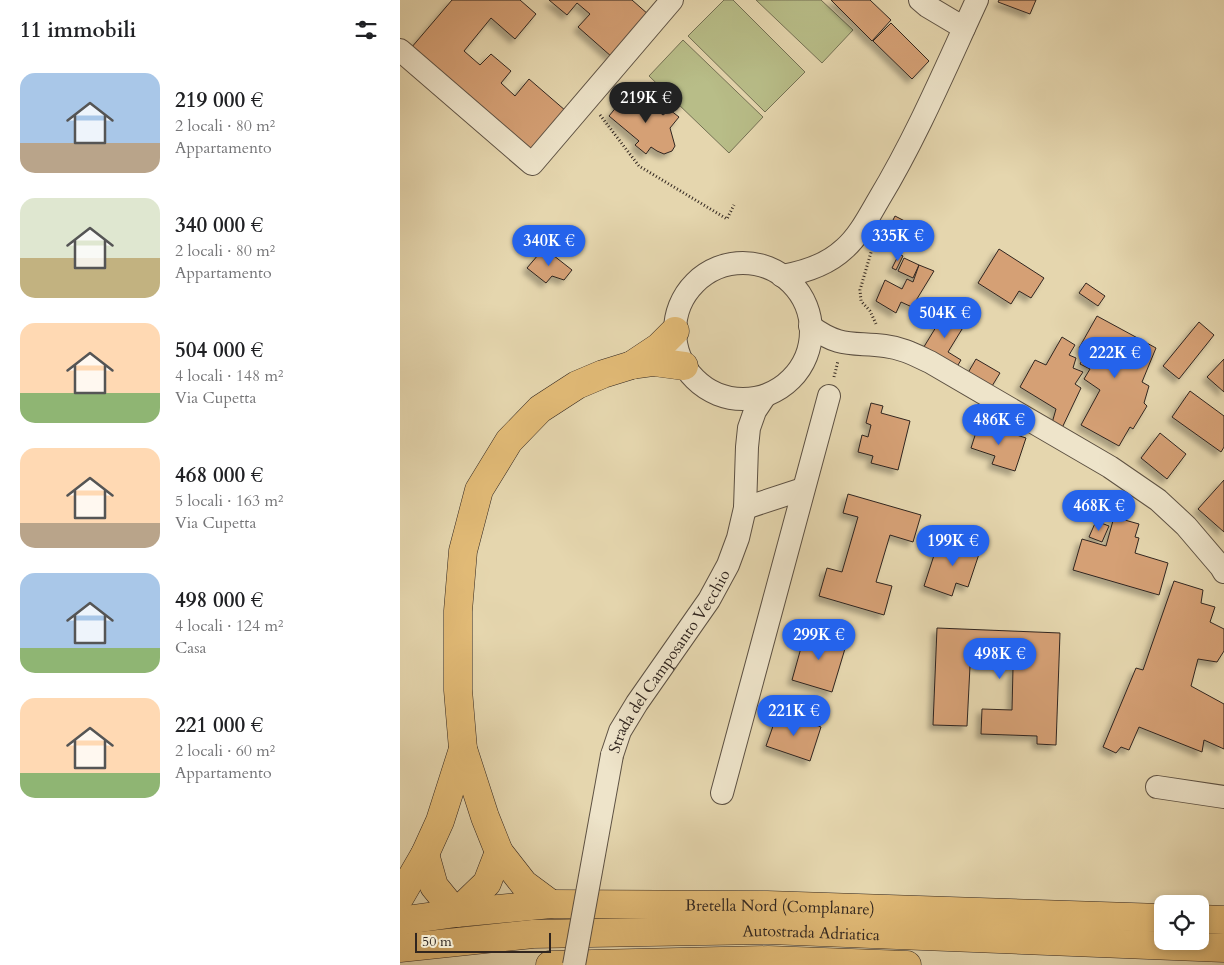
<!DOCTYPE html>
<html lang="it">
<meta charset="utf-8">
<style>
body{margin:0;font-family:Cardo,serif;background:#f6f6f6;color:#202124;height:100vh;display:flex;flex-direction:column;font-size:19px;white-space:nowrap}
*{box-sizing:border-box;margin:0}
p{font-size:16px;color:#757577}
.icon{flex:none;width:28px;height:28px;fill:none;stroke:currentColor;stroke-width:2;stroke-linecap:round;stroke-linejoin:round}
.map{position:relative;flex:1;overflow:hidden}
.panel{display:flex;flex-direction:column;background:#fff;width:400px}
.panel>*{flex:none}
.controls{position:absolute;left:754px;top:895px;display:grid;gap:10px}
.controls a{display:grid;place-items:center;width:55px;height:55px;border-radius:10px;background:#fff;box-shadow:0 2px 8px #0003;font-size:25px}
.scale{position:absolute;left:15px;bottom:12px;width:136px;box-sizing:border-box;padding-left:5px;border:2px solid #30251f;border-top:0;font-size:14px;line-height:18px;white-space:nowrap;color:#30251f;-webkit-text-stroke:4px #eee4ca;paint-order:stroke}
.price{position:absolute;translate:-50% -42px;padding:0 11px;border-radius:18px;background:#2563eb;color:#fff;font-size:16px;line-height:32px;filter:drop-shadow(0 1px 2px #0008)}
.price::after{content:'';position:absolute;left:50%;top:30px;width:15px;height:11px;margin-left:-8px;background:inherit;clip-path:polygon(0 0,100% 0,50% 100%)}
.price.selected{background:#222;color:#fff}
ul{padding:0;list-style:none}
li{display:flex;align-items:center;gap:15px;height:125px;padding:0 20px}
li span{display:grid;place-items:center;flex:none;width:140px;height:100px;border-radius:15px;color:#555}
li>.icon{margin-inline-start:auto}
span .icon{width:60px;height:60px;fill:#fffc;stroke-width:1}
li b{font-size:21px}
h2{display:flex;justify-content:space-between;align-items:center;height:60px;padding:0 20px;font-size:21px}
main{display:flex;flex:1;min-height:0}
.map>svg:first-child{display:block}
.green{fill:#b8bd88;stroke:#747154}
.building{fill:#d5a075;stroke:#30251f;filter:url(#shadow)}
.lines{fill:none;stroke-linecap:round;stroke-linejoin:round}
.minor-casing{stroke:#5d5143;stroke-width:24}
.major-casing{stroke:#30251f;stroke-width:29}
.highway-casing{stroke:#30251f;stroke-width:29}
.path{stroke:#30251f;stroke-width:3;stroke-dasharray:1 2.5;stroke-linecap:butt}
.minor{stroke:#eee4ca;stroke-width:22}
.major{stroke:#e2bb77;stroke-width:28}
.highway{stroke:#e2bb77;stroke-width:28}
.minor-bridge-casing{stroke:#5d5143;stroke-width:24;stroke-linecap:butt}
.minor-bridge{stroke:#eee4ca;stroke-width:22}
.labels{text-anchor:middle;stroke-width:5;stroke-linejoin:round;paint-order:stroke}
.street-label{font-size:16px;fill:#30251f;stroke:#eee4ca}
</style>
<main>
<section class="panel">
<h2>11 immobili<svg class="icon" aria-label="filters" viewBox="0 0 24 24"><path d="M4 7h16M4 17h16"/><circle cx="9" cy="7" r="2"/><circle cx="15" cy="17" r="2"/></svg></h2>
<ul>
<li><span style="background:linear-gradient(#a9c7e8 70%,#b9a48a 0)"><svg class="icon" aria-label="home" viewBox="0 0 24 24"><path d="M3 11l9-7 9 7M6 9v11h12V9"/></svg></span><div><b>219 000 €</b><p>2 locali · 80 m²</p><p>Appartamento</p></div></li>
<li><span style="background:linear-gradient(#dfe7d0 60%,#c2b280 0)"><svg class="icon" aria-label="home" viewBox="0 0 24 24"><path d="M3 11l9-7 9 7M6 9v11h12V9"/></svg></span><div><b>340 000 €</b><p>2 locali · 80 m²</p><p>Appartamento</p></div></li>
<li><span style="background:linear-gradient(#ffd9b3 70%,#8fb573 0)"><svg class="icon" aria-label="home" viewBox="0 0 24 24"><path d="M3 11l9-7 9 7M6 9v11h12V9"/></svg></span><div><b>504 000 €</b><p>4 locali · 148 m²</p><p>Via Cupetta</p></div></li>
<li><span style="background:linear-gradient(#ffd9b3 75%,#b9a48a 0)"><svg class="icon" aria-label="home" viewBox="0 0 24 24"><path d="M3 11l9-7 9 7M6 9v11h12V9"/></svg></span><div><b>468 000 €</b><p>5 locali · 163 m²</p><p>Via Cupetta</p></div></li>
<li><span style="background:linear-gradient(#a9c7e8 75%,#8fb573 0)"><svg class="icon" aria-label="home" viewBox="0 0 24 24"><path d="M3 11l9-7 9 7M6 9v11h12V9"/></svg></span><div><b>498 000 €</b><p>4 locali · 124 m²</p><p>Casa</p></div></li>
<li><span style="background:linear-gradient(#ffd9b3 75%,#8fb573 0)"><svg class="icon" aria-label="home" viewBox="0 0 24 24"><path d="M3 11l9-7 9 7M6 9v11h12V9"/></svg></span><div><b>221 000 €</b><p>2 locali · 60 m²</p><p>Appartamento</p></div></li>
</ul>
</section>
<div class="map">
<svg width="824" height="965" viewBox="0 0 824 965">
<defs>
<filter id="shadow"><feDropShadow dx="-4.5" dy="4.5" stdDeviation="2.5" flood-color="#0004"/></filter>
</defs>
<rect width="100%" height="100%" fill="#e5d6ae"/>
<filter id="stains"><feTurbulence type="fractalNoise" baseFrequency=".004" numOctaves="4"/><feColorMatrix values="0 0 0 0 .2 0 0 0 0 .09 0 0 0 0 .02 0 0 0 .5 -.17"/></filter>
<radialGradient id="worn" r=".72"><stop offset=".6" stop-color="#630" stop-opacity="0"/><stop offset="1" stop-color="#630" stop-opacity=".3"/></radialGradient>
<path class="green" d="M324 0H333L405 72 365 112 288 36Z
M356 0H421L453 30 422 63Z
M283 40 363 117 329 153 249 76Z"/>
<path class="building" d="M52 0H120L136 14 115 39 91 18 64 51 80 65 91 54 111 71 101 83 115 96 129 79 166 111 130 152 11 48Z
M149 0H232L249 15 212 57 178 27 190 14 177 3 167 15Z
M431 0H470L491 20 472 41Z
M599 0H636L630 14 598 2Z
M491 23 529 61 512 79 473 41Z
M231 89 263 115 270 110 279 117 270 128 275 146 272 151 264 154 257 151 251 147 246 154 235 145 239 141 209 116Z
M495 216 524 231 518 244 488 230Z
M144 248 172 270 164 280 152 276 146 283 127 268Z
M599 249 644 278 631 298 619 291 611 304 578 283Z
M499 254 503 256 496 270 492 268Z
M504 258 519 265 513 278 498 271Z
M519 265 534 271 512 307 501 302 496 313 476 301 485 280 502 289 507 279 513 282Z
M686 283 705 296 698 306 679 293Z
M547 309 567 321 548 352 561 360 555 370 522 350Z
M697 316 756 348 742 382 749 386 744 403 747 406 733 429 730 427 719 446 681 425 700 390 684 379 690 369 680 364 685 355 679 348Z
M799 322 814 335 779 379 763 366Z
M662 337 675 345 669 355 676 358 673 368 683 372 675 384 681 388 662 428 652 423 656 409 620 387 635 360 646 365Z
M576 359 600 373 589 391 565 378Z
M824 359V392L807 377Z
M790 391 824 416V447L821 452 772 417Z
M471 403 483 406 481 413 510 421 498 470 471 463 473 456 458 452 462 435 468 437 471 425 466 423Z
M579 423 626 438 615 471 592 464 595 456 571 448Z
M760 433 786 454 767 479 741 458Z
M824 480V532L798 509Z
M448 494 521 515 513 542 490 535 476 582 492 586 484 615 419 596 427 568 442 572 458 517 443 513Z
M714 517 739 524 735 537 739 538 735 553 768 563 759 595 673 570 682 539 706 546Z
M696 521 709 526 702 542 689 537Z
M562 539 582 545 568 587 556 583 552 596 524 586 538 543 558 550Z
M774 581 803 590 801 603 815 607 810 622 824 629V651L817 662 798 659 791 686 824 704V749L804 740 802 752 739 727 729 750 721 747 716 753 703 747 736 668 743 670Z
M537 628 660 633 656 745 637 744V736L581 734 582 709 612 710 613 668 570 666 567 726 533 725Z
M406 630 447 642 432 692 392 680Z
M378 712 421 727 410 761 366 746Z"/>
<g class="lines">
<defs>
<g id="minor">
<path d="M520 0 527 6 564 28"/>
<path d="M0 50 132 164 272 0"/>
<circle cx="343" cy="331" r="68"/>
<path d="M382 276C405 272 427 265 444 249 459 236 469 216 479 199 517 136 546 67 577 0"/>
<path d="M410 326C440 348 451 342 485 346 502 348 515 355 530 362L710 467 758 500 786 526 821 567 824 572"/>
<path d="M345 508 403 489"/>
<path id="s1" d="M212 755 220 731 237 703 309 600 328 565 338 538 345 508 347 447 349 428 355 411 365 396"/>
<path d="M757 787 824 797"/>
<path d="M322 793 429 396"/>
</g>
<g id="major">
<path d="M232 365 259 347 275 331"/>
<path d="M25 854 34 886 56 913"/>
<path d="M0 897 25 854 40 821 63 749"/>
<path d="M151 904 124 884 99 852 85 817 63 749 58 690V611L63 551 79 490 109 441 140 409 177 385 203 374 232 365 254 362 284 366"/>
<path d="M56 913 87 883 99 852"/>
<path d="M800 919 824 920"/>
<path id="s2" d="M0 921 56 913 151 904 367 905 762 918"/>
</g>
<g id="highway">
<path id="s3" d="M0 948 133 934 369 930 824 948"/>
<path d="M150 965 368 960 507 965"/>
</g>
</defs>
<use href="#minor" class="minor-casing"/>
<use href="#major" class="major-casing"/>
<use href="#highway" class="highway-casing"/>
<path class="path" d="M200 115 239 166 327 219 334 205
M472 249 460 290 461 301 470 311 477 326
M434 377 438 361"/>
<use href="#minor" class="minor"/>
<use href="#major" class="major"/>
<use href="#highway" class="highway"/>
<defs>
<path id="minor-bridge" d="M174 965 212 755"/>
</defs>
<use href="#minor-bridge" class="minor-bridge-casing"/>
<use href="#minor-bridge" class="minor-bridge"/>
</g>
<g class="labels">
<g class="street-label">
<text dy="6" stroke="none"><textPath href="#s1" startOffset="110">Strada del Camposanto Vecchio</textPath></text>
<text dy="6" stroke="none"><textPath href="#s2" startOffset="381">Bretella Nord (Complanare)</textPath></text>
<text dy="6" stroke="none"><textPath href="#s3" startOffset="412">Autostrada Adriatica</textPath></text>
</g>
</g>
<rect width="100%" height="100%" filter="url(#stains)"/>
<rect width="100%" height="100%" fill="url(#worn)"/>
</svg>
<div class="controls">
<a><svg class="icon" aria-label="locate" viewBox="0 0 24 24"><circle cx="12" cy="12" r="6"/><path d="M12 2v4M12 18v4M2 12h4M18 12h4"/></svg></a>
</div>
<div class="scale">50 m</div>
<b class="price selected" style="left:246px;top:124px">219K €</b>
<b class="price" style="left:498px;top:262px">335K €</b>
<b class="price" style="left:149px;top:267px">340K €</b>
<b class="price" style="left:545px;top:339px">504K €</b>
<b class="price" style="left:715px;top:379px">222K €</b>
<b class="price" style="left:599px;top:446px">486K €</b>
<b class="price" style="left:699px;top:532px">468K €</b>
<b class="price" style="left:553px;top:567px">199K €</b>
<b class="price" style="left:419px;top:661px">299K €</b>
<b class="price" style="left:600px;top:680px">498K €</b>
<b class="price" style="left:394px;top:737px">221K €</b>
</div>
</main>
